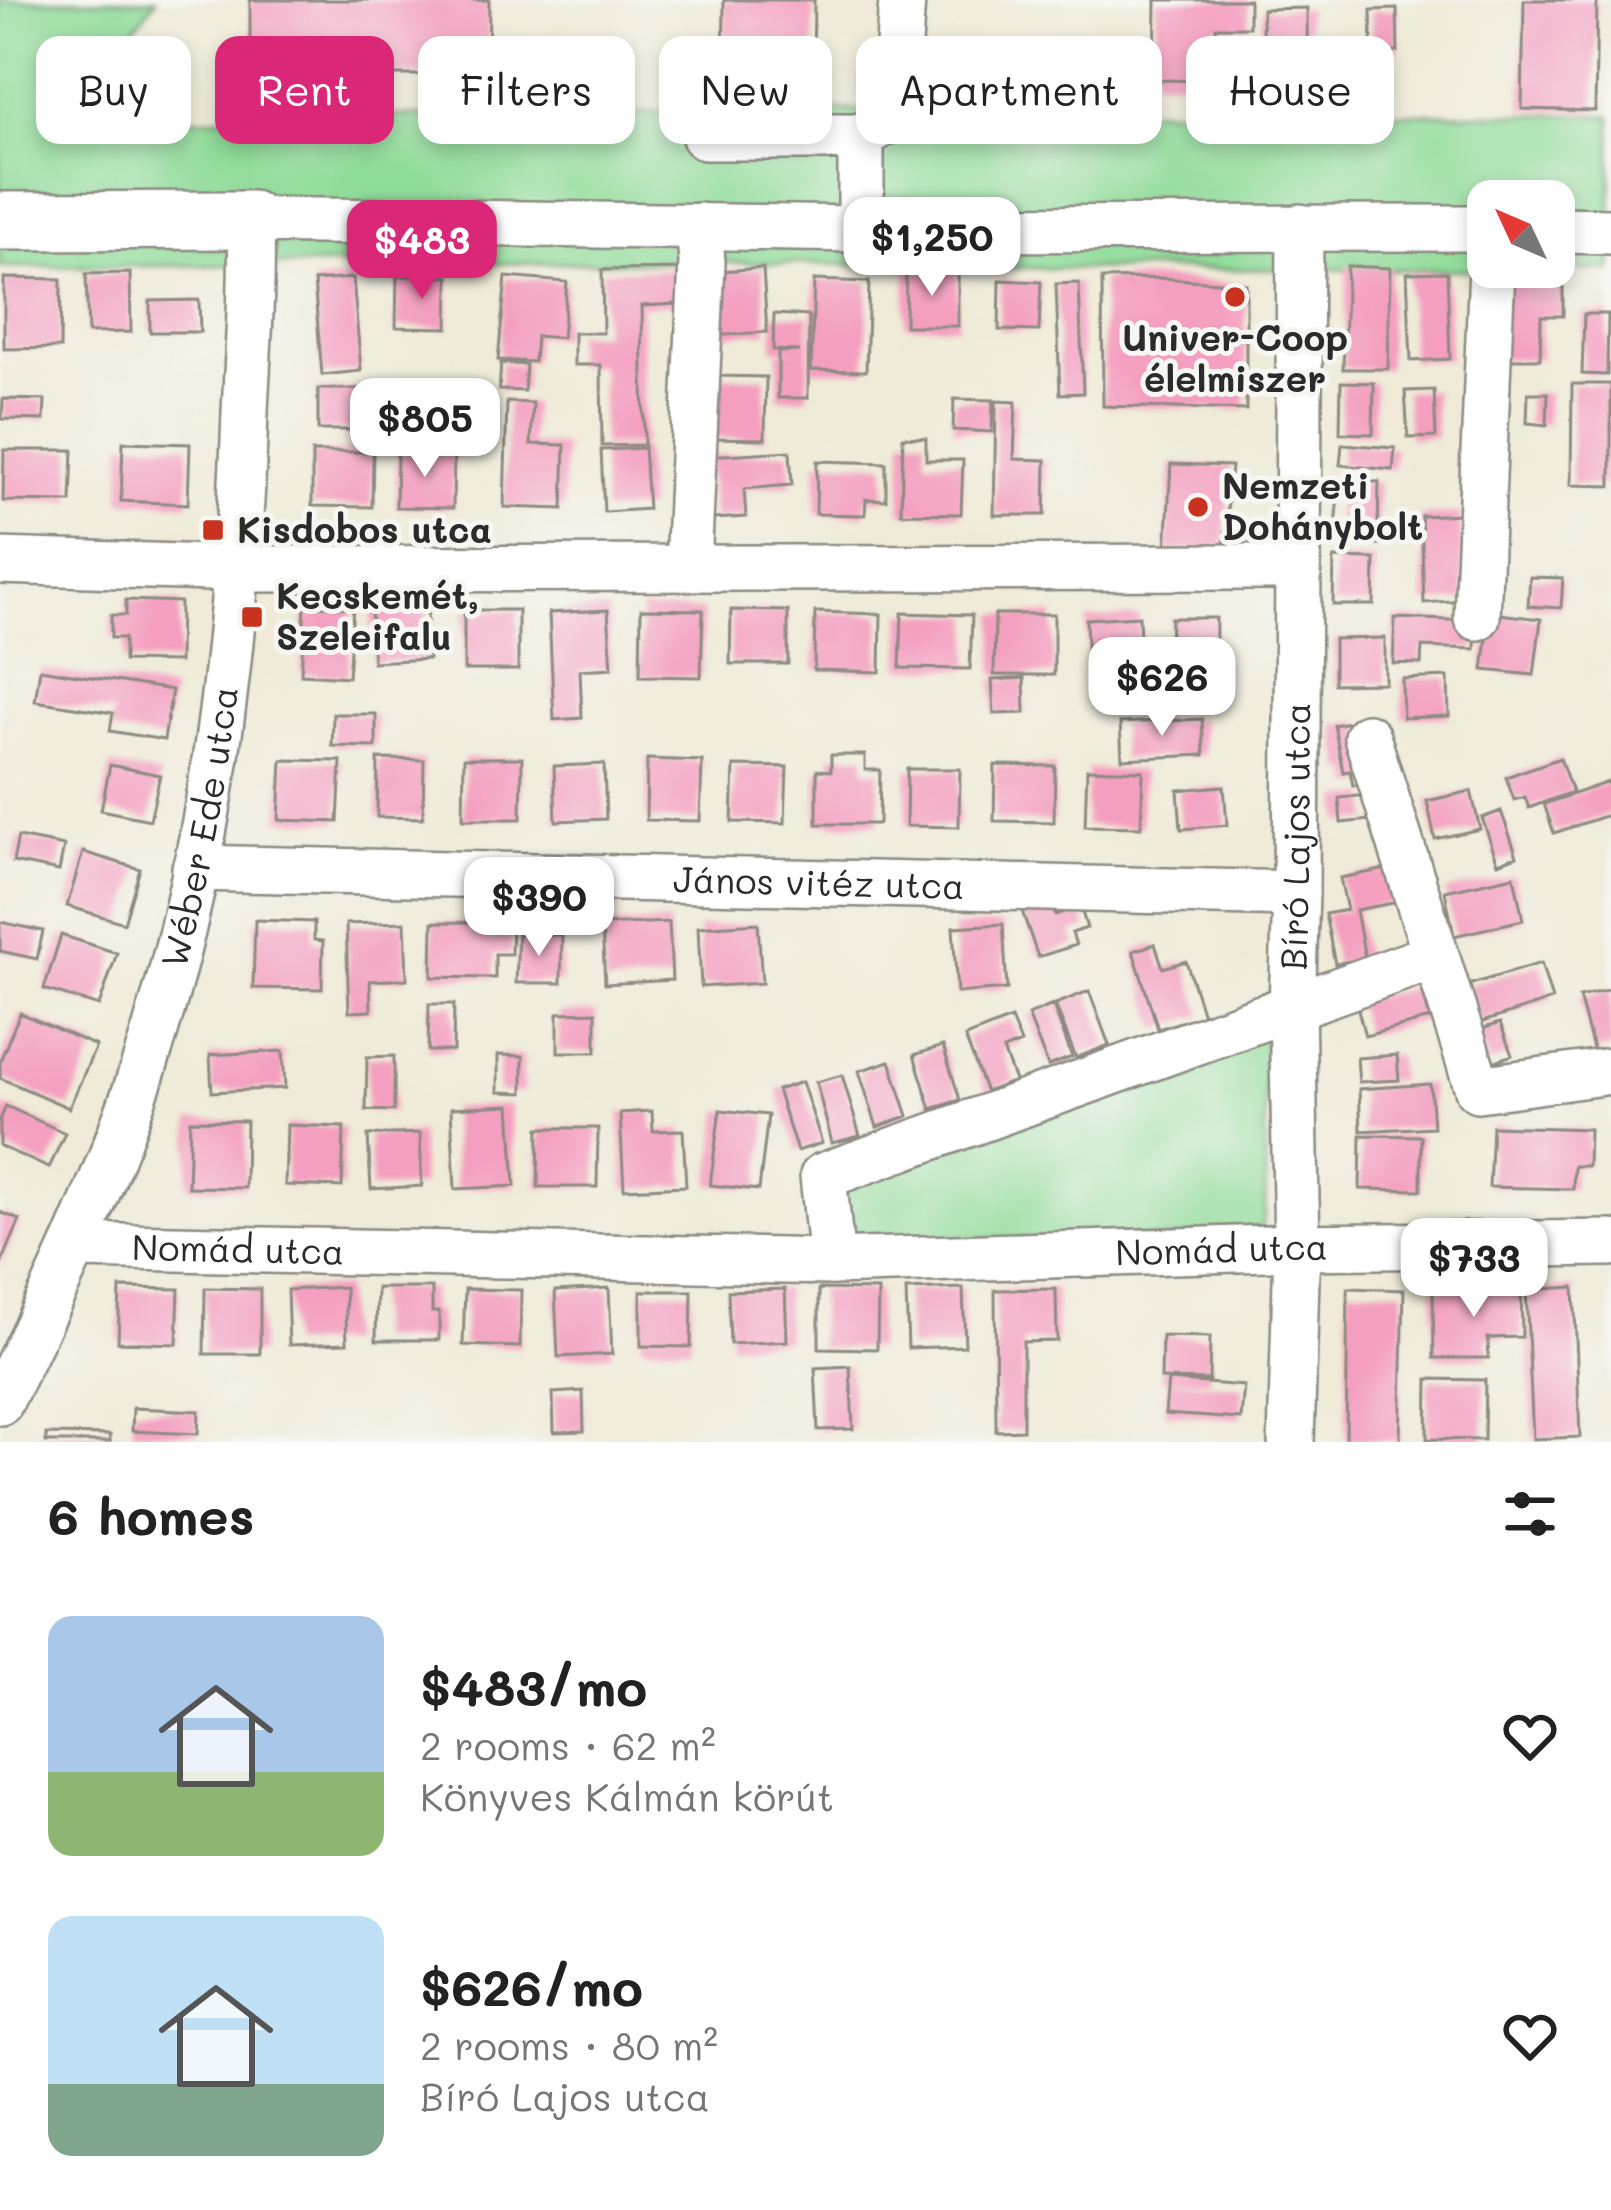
<!DOCTYPE html>
<meta charset="utf-8">
<style>
body{margin:0;font-family:Mali,sans-serif;background:#f2f2f2;color:#222;height:100vh;display:flex;flex-direction:column;font-size:45px;white-space:nowrap}
*{box-sizing:border-box;margin:0}
p{font-size:39px;color:#767676}
.icon{flex:none;width:66px;height:66px;fill:none;stroke:currentColor;stroke-width:2;stroke-linecap:round;stroke-linejoin:round}
.map{position:relative;height:1442px;overflow:hidden}
.sheet{display:flex;flex-direction:column;background:#fff;flex:1}
.sheet>*{flex:none}
.top-card{position:absolute;left:36px;top:36px;width:1539px;height:108px;display:flex;gap:24px}
.needle{width:78px;rotate:314deg}
.buttons{position:absolute;left:1467px;top:180px;display:grid;gap:24px}
.buttons a{display:grid;place-items:center;width:108px;height:108px;border-radius:24px;background:#fff;box-shadow:0 6px 18px #0003;font-size:60px}
.price{position:absolute;translate:-50% -102px;padding:0 27px;border-radius:24px;background:#fff;color:#222;font-size:39px;line-height:78px;filter:drop-shadow(0 3px 6px #0008)}
.price::after{content:'';position:absolute;left:50%;top:72px;width:36px;height:27px;margin-left:-18px;background:inherit;clip-path:polygon(0 0,100% 0,50% 100%)}
.price.selected{background:#db2777;color:#fff}
ul{padding:0;list-style:none}
li{display:flex;align-items:center;gap:36px;height:300px;padding:0 48px}
li span{display:grid;place-items:center;flex:none;width:336px;height:240px;border-radius:24px;color:#555}
li>.icon{margin-inline-start:auto}
span .icon{width:144px;height:144px;fill:#fffc;stroke-width:1}
li b{font-size:51px}
h2{display:flex;justify-content:space-between;align-items:center;height:144px;padding:0 48px;font-size:51px}
.chip{padding:0 42px;border-radius:24px;background:#fff;box-shadow:0 6px 18px #0003;font-size:42px;line-height:108px}
.chip.selected{background:#db2777;color:#fff}
.map>svg:first-child{display:block}
.green{fill:#8fdb99;stroke:#5d8362;stroke-width:3;fill-rule:evenodd}
.building{fill:#f49fc0}
.lines{fill:none;stroke-linecap:round;stroke-linejoin:round}
.minor-casing{stroke:#8d8b82;stroke-width:50}
.major-casing{stroke:#8d8b82;stroke-width:62}
.minor{stroke:#fff;stroke-width:45}
.major{stroke:#fff;stroke-width:57}
.poi-dot{fill:#c8321e;stroke:#f6f6f2;stroke-width:4.5}
.labels{text-anchor:middle;stroke-width:10;stroke-linejoin:round;paint-order:stroke}
.poi-label{font-size:36px;font-weight:bold;fill:#2b2b2b;stroke:#f6f6f2;text-anchor:start}
.street-label{font-size:36px;fill:#2b2b2b;stroke:#f6f6f2}
</style>
<div class="map">
<svg width="1611" height="1442" viewBox="0 0 1611 1442">
<rect width="100%" height="100%" fill="#f6f6f2"/>
<filter id="ink" filterUnits="userSpaceOnUse"><feTurbulence type="fractalNoise" baseFrequency=".00833" numOctaves="2"/><feDisplacementMap in="SourceGraphic" scale="24" xChannelSelector="R" yChannelSelector="G"/><feConvolveMatrix kernelMatrix="1 2 1 2 8 2 1 2 1" color-interpolation-filters="sRGB"/></filter>
<filter id="wash" filterUnits="userSpaceOnUse"><feTurbulence type="fractalNoise" baseFrequency=".004" numOctaves="4" result="noise"/><feDisplacementMap in="SourceGraphic" scale="48" xChannelSelector="R" yChannelSelector="G"/><feGaussianBlur stdDeviation="2.7" result="paint"/><feColorMatrix in="noise" values="0 0 0 0 0 0 0 0 0 0 0 0 0 0 0 0 0 1.4 0 .05"/><feComposite in="paint" operator="in"/></filter>
<g filter="url(#wash)">
<rect width="100%" height="100%" fill="#efebd8"/>
<path class="green" d="M0 0H156L65 120 1025 108 1611 116V270L1081 269 702 262 0 267ZM1488 201H1554V267H1488Z
M1265 1036V1214L1258 1238 841 1239 843 1186Z"/>
<g id="blocks">
<path class="building" d="M250 0H489L488 75H250Z
M724 0H814L813 74H723Z
M1156 0H1249V27H1216L1215 81 1155 80Z
M1524 0H1597L1595 111 1522 109Z
M1307 8 1308 100H1263L1262 9Z
M1397 9 1398 52 1372 53 1371 10Z
M1347 266 1390 268 1388 369H1343Z
M763 268 767 332 711 336 707 272Z
M696 269V303L642 306 644 445 602 446 601 365H574V333H603L602 270Z
M906 271H958V326H905Z
M1447 272 1450 359 1411 361 1407 273Z
M130 273 131 332 88 333 86 274Z
M1500 275H1563V316H1541L1540 359H1500Z
M397 276 449 277 448 328 396 327Z
M506 277 567 282 562 338 536 336 534 362 498 360Z
M4 278 61 279 60 348 4 349Z
M353 278 361 371 322 375 314 281Z
M1161 278 1246 284V410L1103 406 1102 279Z
M814 280 869 282 866 371 811 370Z
M1000 280 1041 282 1039 331 999 330Z
M1079 283 1083 393 1060 394 1056 284Z
M199 300 200 332H150V301Z
M774 314 809 316 808 398H778V352L799 351 773 350Z
M1584 314H1608L1607 375 1582 374Z
M501 363 526 365 524 391 499 390Z
M714 376 766 377 765 439 713 438Z
M1341 382 1374 383 1373 434 1340 433Z
M1572 384H1611V486L1571 485Z
M318 389H380V430H318Z
M1434 390 1436 437 1408 438 1405 391Z
M1528 393H1548L1547 425 1527 423Z
M459 394 460 420 430 421 429 395Z
M3 399 45 400 44 420 2 419Z
M954 399 993 400 992 432 953 430Z
M996 401 1016 402 1014 459 1046 460 1045 515H994Z
M507 402 533 403 531 444 565 445 563 509 504 507Z
M903 437 926 438V460H963L961 514 901 513Z
M123 442 190 444 188 504 121 501Z
M1342 444 1395 448 1393 470 1340 465Z
M644 448 648 509 604 512 601 450Z
M4 450H73L71 502 3 501Z
M397 451 454 452 453 508 396 507Z
M790 451 792 485 744 489 746 517 713 519 708 456Z
M312 452H373L372 507 312 506Z
M817 461 886 463V500L866 499 865 515 816 514Z
M1171 464 1231 466 1224 547 1166 551Z
M1337 481 1379 482 1378 528H1387V544H1359V524H1337Z
M1460 514 1464 600 1424 603 1421 516Z
M1334 558 1375 559 1374 605H1333Z
M1530 577 1563 578 1561 608 1528 606Z
M126 600 180 602 179 662 124 661V638H111V615H126Z
M305 605 353 608 348 677 301 674Z
M427 607 429 659 373 662 371 610Z
M641 609 703 610 701 677 640 676Z
M464 610H518V670H464Z
M608 610 612 668 580 670 582 718 554 720 549 613Z
M731 610 788 611V664H730Z
M815 612 881 614 880 672 814 670Z
M902 613 972 615 970 669 900 668Z
M1490 613 1541 619 1534 675 1483 670Z
M995 614H1054V675H994Z
M1139 616 1141 665 1088 668 1086 619Z
M1171 618H1216L1215 690 1169 689Z
M1395 618 1476 621 1475 649 1422 647 1421 664 1393 663Z
M1385 638V683L1334 684V639Z
M40 669 172 690 164 740 110 731 113 713 35 701Z
M1448 677 1449 716 1403 718 1402 679Z
M1024 678 1025 713 994 714 992 680Z
M333 714H376V747L332 746Z
M1202 719 1204 755 1122 759 1120 723Z
M1360 720 1372 782 1353 786 1350 771 1343 772 1334 725Z
M831 755H865V770H880L879 824H817V770L831 771Z
M464 758H522L521 819H463Z
M1560 758 1572 792 1529 808 1525 797 1514 800 1506 777Z
M378 759 424 760 423 818 377 817Z
M647 759 702 761 700 821 646 820Z
M282 760 341 761 338 822 279 820Z
M604 764 606 819 556 821 554 766Z
M110 765 160 775 150 820 101 810Z
M995 765 1055 766 1054 822 994 821Z
M734 766 787 767 785 823 732 822Z
M907 769H960L959 827 906 826Z
M1087 769 1143 771 1141 827 1085 826Z
M1611 781V814L1554 833 1544 804Z
M1224 786 1227 825 1181 829 1178 790Z
M1471 791 1480 829 1435 839 1427 801Z
M1368 795 1370 820 1341 823 1339 798Z
M1501 811 1517 856 1498 863 1482 818Z
M18 837 64 846 59 871 13 862Z
M83 852 140 869 124 923 67 906Z
M1402 866 1409 900 1356 910 1365 958 1335 964 1325 914 1347 910 1340 878Z
M1514 876 1523 920 1454 936 1445 891Z
M1050 901 1055 915 1080 906 1087 928 1072 933 1076 945 1038 957 1022 911Z
M255 920 314 922V940L323 941 322 989 253 988Z
M0 922 43 931 37 959 0 951Z
M405 922 407 979 370 981 371 1011 349 1012 346 924Z
M433 922 512 923 511 954H495V978L432 977Z
M669 922 672 980 605 984 602 925Z
M758 923 762 983 701 987 698 927Z
M1003 924 1007 989 957 993 953 927Z
M518 934 562 935 561 983H516Z
M61 935 117 953 99 1006 44 989Z
M1155 944 1163 968 1186 961 1203 1015 1158 1029 1133 951Z
M1541 963 1552 1000 1479 1023 1468 985Z
M1421 985 1430 1019 1365 1036 1356 1002Z
M1611 989V1048L1594 1052 1579 997Z
M1089 991 1109 1045 1076 1058 1055 1004Z
M429 1004H454L453 1051H428Z
M1053 1005 1072 1057 1048 1066 1028 1015Z
M596 1012V1052H558V1013Z
M20 1013 96 1046 69 1108 0 1078V1061Z
M1011 1019 1021 1043 1003 1050 1015 1081 986 1092 965 1037Z
M1500 1023 1512 1055 1488 1064 1476 1031Z
M943 1046 960 1100 931 1109 914 1055Z
M283 1051 285 1088 212 1092 210 1055Z
M498 1055 523 1056V1093L498 1092Z
M1397 1055 1399 1080 1359 1082 1357 1058Z
M394 1056V1111L366 1110 367 1057Z
M890 1061 908 1116 877 1127 859 1071Z
M842 1075 860 1136 832 1143 816 1082Z
M802 1082 822 1143 797 1151 777 1090Z
M1430 1084 1433 1127 1361 1131 1359 1089Z
M510 1105 515 1186 455 1189 451 1108Z
M6 1106 65 1133 49 1168 0 1146V1120Z
M720 1110 768 1115 759 1190 710 1185Z
M652 1111 653 1131 683 1130 686 1186 624 1189 620 1113Z
M190 1120 246 1121 245 1188 188 1187Z
M287 1125 344 1127 342 1187 285 1185Z
M1492 1126 1589 1129 1588 1166H1574L1573 1189 1489 1187Z
M539 1128H598L597 1187H538Z
M420 1133 422 1186 371 1189 368 1135Z
M1361 1135 1421 1136V1190L1360 1189Z
M0 1212 20 1220 0 1267Z
M345 1287 347 1343 289 1345 287 1290Z
M1574 1287 1580 1437 1533 1439 1526 1290Z
M120 1288 179 1289 177 1344 118 1342Z
M205 1288 260 1289V1354H204Z
M377 1288H432V1312H439V1340H376Z
M609 1288 612 1354 558 1357 555 1291Z
M963 1288 965 1346 908 1348 906 1290Z
M1348 1288 1404 1290 1400 1441 1346 1440Z
M1521 1288 1522 1337 1488 1338 1489 1358H1434L1433 1290Z
M465 1289 521 1290 520 1347 463 1345Z
M785 1289 787 1341 730 1344 728 1291Z
M819 1289 878 1290 877 1349 819 1348Z
M1056 1289 1057 1341 1023 1342V1430L996 1431 995 1290Z
M641 1291H692L691 1347 641 1346Z
M1162 1336 1210 1337 1209 1380 1161 1379Z
M850 1366 853 1429 818 1430 815 1368Z
M1428 1379 1485 1380 1484 1440 1427 1439Z
M1168 1380 1244 1386 1241 1419 1165 1414Z
M583 1391 584 1431 554 1432 553 1393Z
M133 1408 199 1411 198 1434 132 1431Z
M46 1434 110 1435V1442H46Z"/>
</g>
</g>
<g filter="url(#ink)">
<use href="#blocks" fill-opacity="0" stroke="#8d8b82" stroke-width="3"/>
<g class="lines">
<defs>
<g id="minor">
<path d="M705 137H861"/>
<path d="M861 229V137L894 116 902 0"/>
<path d="M1554 230 1611 231"/>
<path d="M0 561 240 569 1296 567"/>
<path d="M688 566 702 262 699 226"/>
<path d="M1477 617 1492 267"/>
<path d="M1367 737 1478 1089 1611 1071"/>
<path id="s1" d="M195 868 1296 894"/>
<path id="s2" d="M76 1246 832 1262 1297 1247 1611 1243"/>
<path d="M832 1262 823 1176 1434 956"/>
<path id="s3" d="M0 1402C47 1306 93 1211 129 1110 210 884 237 651 245 412 248 348 253 284 251 220L861 229 1488 228"/>
<path id="s4" d="M1291 1442 1297 1247 1292 1006 1296 894 1300 227"/>
</g>
<path id="major" d="M0 221 251 220"/>
</defs>
<use href="#minor" class="minor-casing"/>
<use href="#major" class="major-casing"/>
<use href="#minor" class="minor"/>
<use href="#major" class="major"/>
</g>
</g>
<g class="poi-dot">
<circle cx="1235" cy="297" r="12"/>
<circle cx="1198" cy="507" r="12"/>
<rect x="201" y="518" width="24" height="24" rx="6"/>
<rect x="240" y="605" width="24" height="24" rx="6"/>
</g>
<g class="labels">
<g class="poi-label">
<text x="1235" y="351" text-anchor="middle">Univer-Coop<tspan x="1235" dy="41">élelmiszer</tspan></text>
<text x="1222" y="499">Nemzeti<tspan x="1222" dy="41">Dohánybolt</tspan></text>
<text x="237" y="543">Kisdobos utca</text>
<text x="276" y="609">Kecskemét,<tspan x="276" dy="41">Szeleifalu</tspan></text>
</g>
<g class="street-label">
<text dy="13" stroke="none"><textPath href="#s3" startOffset="612">Wéber Ede utca</textPath></text>
<text dy="13" stroke="none"><textPath href="#s4" startOffset="606">Bíró Lajos utca</textPath></text>
<text dy="13" stroke="none"><textPath href="#s1" startOffset="624">János vitéz utca</textPath></text>
<text dy="13" stroke="none"><textPath href="#s2" startOffset="162">Nomád utca</textPath></text>
<text dy="13" stroke="none"><textPath href="#s2" startOffset="1146">Nomád utca</textPath></text>
</g>
</g>
</svg>
<div class="buttons">
<a><svg class="needle" viewBox="-14 -14 28 28"><path d="M0-13l5 13h-10z" fill="#e53935"/><path d="M0 13l5-13h-10z" fill="#767676"/></svg></a>
</div>
<b class="price" style="left:932px;top:299px">$1,250</b>
<b class="price selected" style="left:422px;top:302px">$483</b>
<b class="price" style="left:425px;top:480px">$805</b>
<b class="price" style="left:1162px;top:739px">$626</b>
<b class="price" style="left:539px;top:959px">$390</b>
<b class="price" style="left:1474px;top:1320px">$733</b>
<div class="top-card">
<a class="chip">Buy</a>
<a class="chip selected">Rent</a>
<a class="chip">Filters</a>
<a class="chip">New</a>
<a class="chip">Apartment</a>
<a class="chip">House</a>
</div>
</div>
<section class="sheet">
<h2>6 homes<svg class="icon" aria-label="filters" viewBox="0 0 24 24"><path d="M4 7h16M4 17h16"/><circle cx="9" cy="7" r="2"/><circle cx="15" cy="17" r="2"/></svg></h2>
<ul>
<li><span style="background:linear-gradient(#a9c7e8 65%,#8fb573 0)"><svg class="icon" aria-label="home" viewBox="0 0 24 24"><path d="M3 11l9-7 9 7M6 9v11h12V9"/></svg></span><div><b>$483/mo</b><p>2 rooms · 62 m²</p><p>Könyves Kálmán körút</p></div><svg class="icon" aria-label="heart" viewBox="0 0 24 24"><path d="M12 20l-8-8c-3-5 5-10 8-4 3-6 11-1 8 4z"/></svg></li>
<li><span style="background:linear-gradient(#bfe0f5 70%,#7fa58c 0)"><svg class="icon" aria-label="home" viewBox="0 0 24 24"><path d="M3 11l9-7 9 7M6 9v11h12V9"/></svg></span><div><b>$626/mo</b><p>2 rooms · 80 m²</p><p>Bíró Lajos utca</p></div><svg class="icon" aria-label="heart" viewBox="0 0 24 24"><path d="M12 20l-8-8c-3-5 5-10 8-4 3-6 11-1 8 4z"/></svg></li>
</ul>
</section>
